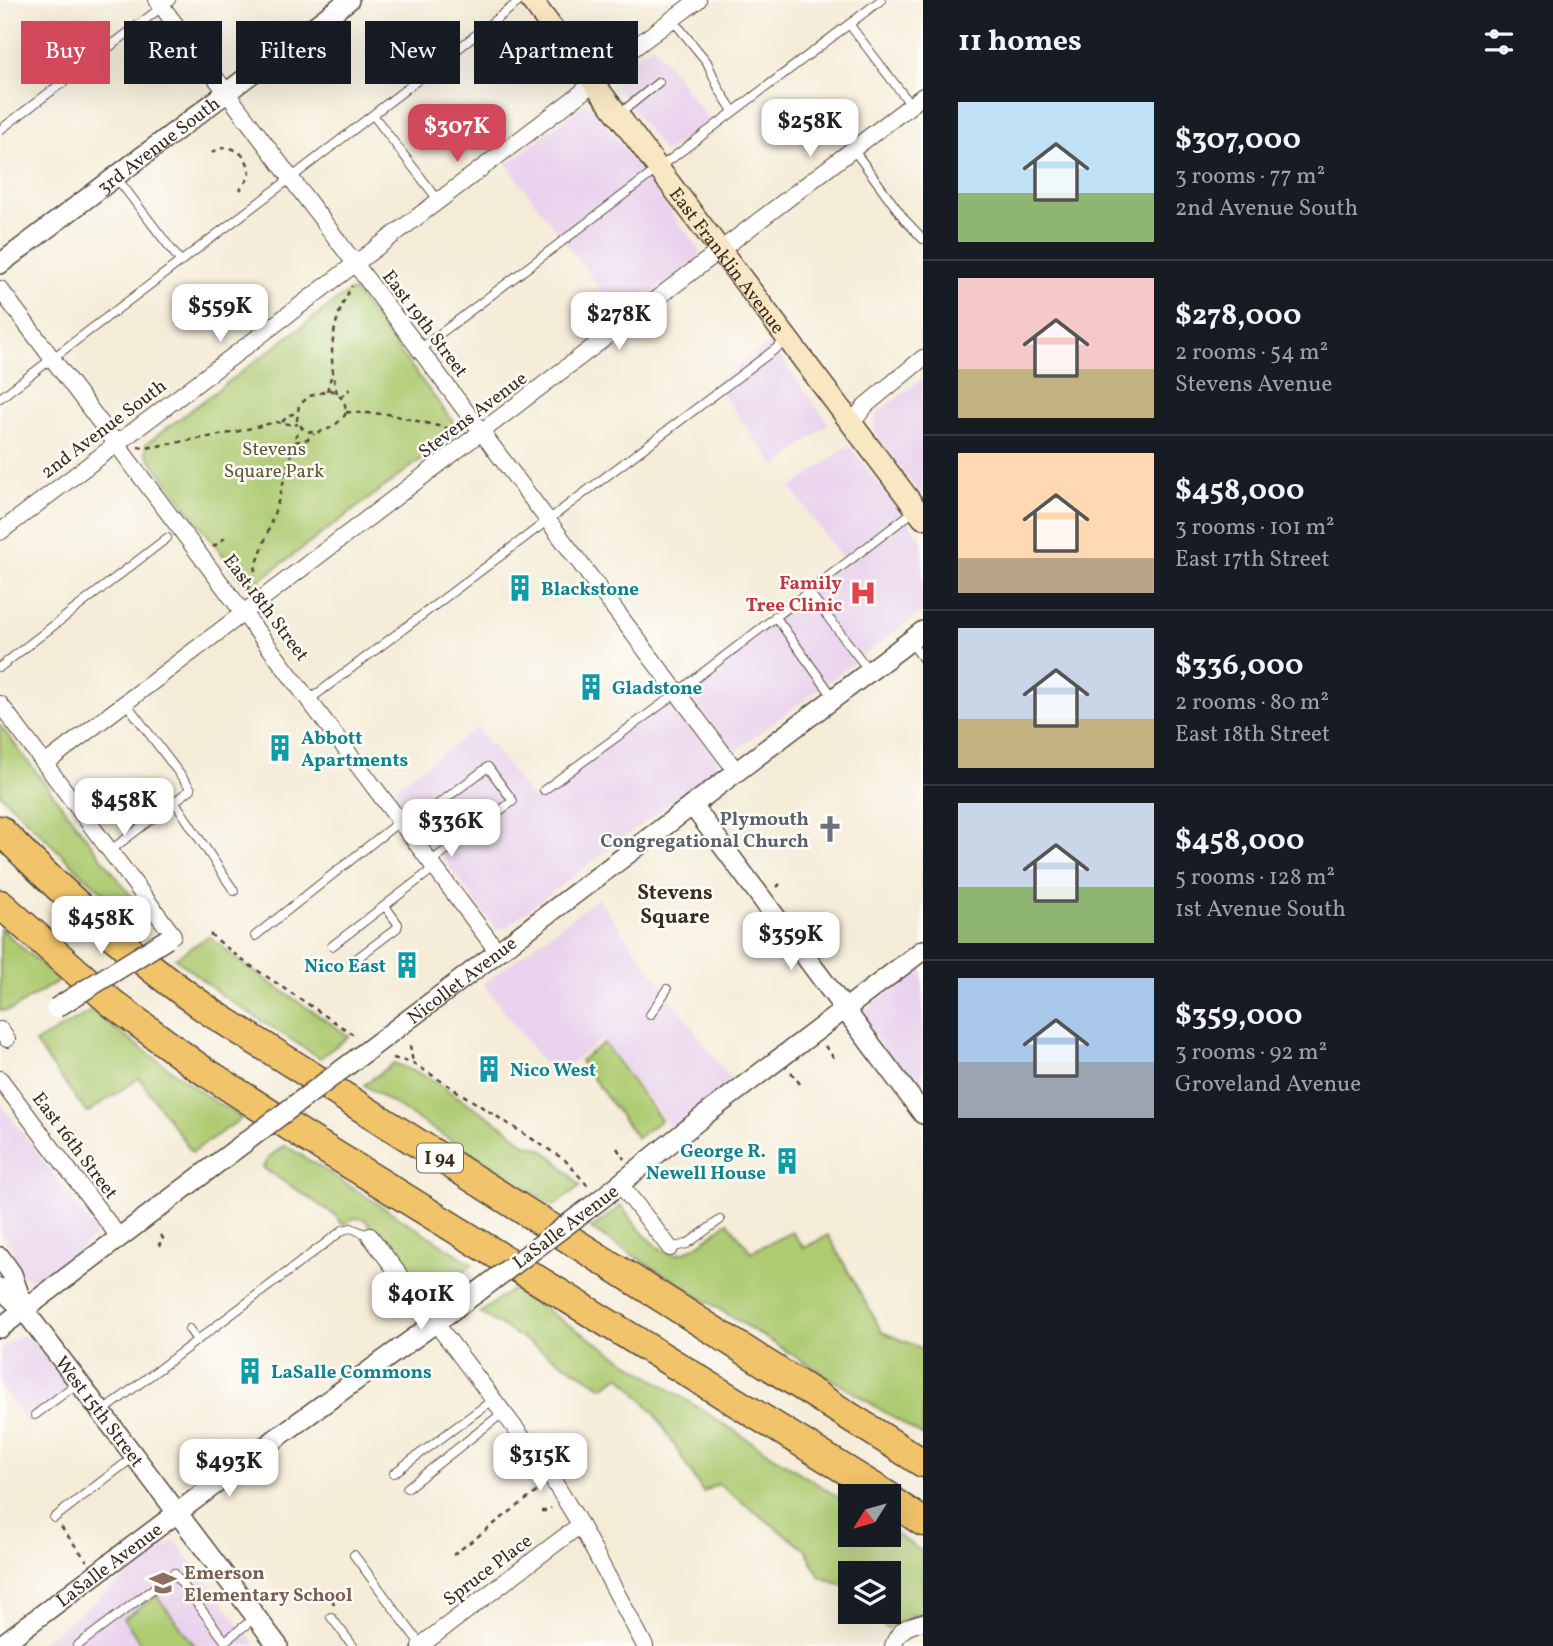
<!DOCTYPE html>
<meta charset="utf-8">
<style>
body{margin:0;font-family:Vollkorn,serif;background:#242831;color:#f1f3f6;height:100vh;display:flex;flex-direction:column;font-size:26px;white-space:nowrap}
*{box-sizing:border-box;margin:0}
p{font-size:23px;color:#9ea1a6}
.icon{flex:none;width:38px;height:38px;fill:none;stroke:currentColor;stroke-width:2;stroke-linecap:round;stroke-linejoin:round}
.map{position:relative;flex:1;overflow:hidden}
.panel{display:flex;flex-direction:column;background:#171b24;width:630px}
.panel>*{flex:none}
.top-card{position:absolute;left:21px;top:21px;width:665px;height:63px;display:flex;gap:14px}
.needle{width:46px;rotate:233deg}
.tools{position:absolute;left:838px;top:1484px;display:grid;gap:14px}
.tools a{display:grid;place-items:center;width:63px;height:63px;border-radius:0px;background:#171b24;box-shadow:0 7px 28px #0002;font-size:35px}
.price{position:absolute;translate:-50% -60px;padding:0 16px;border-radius:14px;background:#fff;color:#222;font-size:23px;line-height:46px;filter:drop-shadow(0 2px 4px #0008)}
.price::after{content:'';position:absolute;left:50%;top:42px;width:21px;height:16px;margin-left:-10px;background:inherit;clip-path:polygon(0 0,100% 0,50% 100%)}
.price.active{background:#d1495b;color:#fff}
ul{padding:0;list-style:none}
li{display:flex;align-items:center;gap:21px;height:175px;padding:0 35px}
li+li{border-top:2px solid #363941}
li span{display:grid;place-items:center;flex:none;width:196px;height:140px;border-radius:0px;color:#555}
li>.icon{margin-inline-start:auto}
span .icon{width:84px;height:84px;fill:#fffc;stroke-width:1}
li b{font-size:30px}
h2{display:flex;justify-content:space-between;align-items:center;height:84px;padding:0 35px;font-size:30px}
.pill{padding:0 24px;border-radius:0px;background:#171b24;box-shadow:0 7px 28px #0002;font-size:24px;line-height:63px}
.pill.active{background:#d1495b;color:#fff}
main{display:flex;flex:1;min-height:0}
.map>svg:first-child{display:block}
.built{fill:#e9d2ed}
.green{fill:#aecb72;stroke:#747a48;stroke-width:2}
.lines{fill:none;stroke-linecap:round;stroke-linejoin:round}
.service-casing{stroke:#57473a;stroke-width:10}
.minor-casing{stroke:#57473a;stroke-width:18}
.tertiary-casing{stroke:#57473a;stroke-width:22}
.secondary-casing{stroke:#57473a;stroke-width:24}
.motorway-casing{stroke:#57473a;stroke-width:31}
.path{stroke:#57473a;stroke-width:2.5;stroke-dasharray:5 5;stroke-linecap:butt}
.service{stroke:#fff;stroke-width:8}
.minor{stroke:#fff;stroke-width:16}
.tertiary{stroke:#fff;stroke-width:19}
.secondary{stroke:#f9e7c3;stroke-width:21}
.motorway{stroke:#f1c36a;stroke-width:28}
.tertiary-bridge-casing{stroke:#57473a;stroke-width:22;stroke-linecap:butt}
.tertiary-bridge{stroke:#fff;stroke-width:19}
.labels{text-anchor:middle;stroke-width:5;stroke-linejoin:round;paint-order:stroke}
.shield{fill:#fdfcf7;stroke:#75695f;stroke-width:2}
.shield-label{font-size:18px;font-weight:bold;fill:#3b2a1e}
.street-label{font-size:19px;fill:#3b2a1e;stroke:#fdfcf7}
.park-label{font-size:19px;fill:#5e5a37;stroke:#fdfcf7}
.health-label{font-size:19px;font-weight:bold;fill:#be3a42;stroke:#fdfcf7;text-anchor:end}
.culture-label{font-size:19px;font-weight:bold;fill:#0d838f;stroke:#fdfcf7;text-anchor:start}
.worship-label{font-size:19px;font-weight:bold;fill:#5b616d;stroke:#fdfcf7;text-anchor:end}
.education-label{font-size:19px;font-weight:bold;fill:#785e54;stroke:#fdfcf7;text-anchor:start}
.neighbourhood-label{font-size:21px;font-weight:bold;fill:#3b2a1e;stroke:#fdfcf7}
</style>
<main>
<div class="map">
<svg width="923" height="1646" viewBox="0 0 923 1646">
<rect width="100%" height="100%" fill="#fdfcf7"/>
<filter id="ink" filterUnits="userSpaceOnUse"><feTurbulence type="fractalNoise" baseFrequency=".0143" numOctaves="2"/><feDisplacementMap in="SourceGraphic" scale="14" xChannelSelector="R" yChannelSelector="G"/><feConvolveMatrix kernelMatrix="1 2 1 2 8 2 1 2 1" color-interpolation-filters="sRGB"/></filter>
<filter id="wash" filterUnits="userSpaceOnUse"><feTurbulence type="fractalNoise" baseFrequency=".00686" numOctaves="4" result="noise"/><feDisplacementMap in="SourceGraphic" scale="28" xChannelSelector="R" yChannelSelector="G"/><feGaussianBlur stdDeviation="1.57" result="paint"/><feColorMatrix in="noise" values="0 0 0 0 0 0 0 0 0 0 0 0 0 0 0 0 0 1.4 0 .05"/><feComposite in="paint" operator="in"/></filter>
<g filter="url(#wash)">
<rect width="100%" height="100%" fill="#f5ecd8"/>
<path class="built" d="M653 45 709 120 665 153 616 88 615 78 617 72Z
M586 105 592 107 698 248 700 254 697 260 620 315 506 164 582 106Z
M770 343 829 424 776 467 715 384Z
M923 378V499L875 433 874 423 878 412Z
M850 447 923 542V611L738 749 731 750 683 685 844 562 791 488 845 448Z
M671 698 717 758 714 770 504 928 496 929 397 797 395 790 397 786 478 727 533 800Z
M598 898 731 1080 671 1128 603 1039 553 1076 483 984Z
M923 967V1102L864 1021 863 1015 866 1009Z
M0 1102 93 1228 95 1233 93 1238 39 1280H28L14 1263 12 1248 0 1232Z
M19 1335 31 1338 71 1393 28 1424 0 1386V1349Z
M175 1540 256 1646H36Z"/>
<path class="green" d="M349 291 355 292 453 422 455 434 260 580 254 584 244 583 146 453V444Z
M0 725 148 918 143 928 80 872 0 794Z
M0 928 59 980 13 1009 4 1011 0 1010Z
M209 936 241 963 349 1036 320 1058 223 996 175 958Z
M91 1011 212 1100 242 1118 192 1152 139 1078 87 1113 35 1043Z
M604 1043 661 1120 637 1138 580 1061Z
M394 1063 427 1077 509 1130 525 1144 540 1148 554 1158 580 1186 554 1206 364 1085Z
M285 1145 473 1264 429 1299 365 1219 354 1218 343 1225 335 1215 263 1168 268 1158Z
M621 1206C634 1222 658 1259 681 1253 697 1249 714 1232 728 1222L751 1252 792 1232 804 1248 828 1235 882 1332 923 1349V1436L591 1229Z
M513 1289 850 1505V1535H889V1530L923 1552V1613L908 1616 887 1629 867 1612H889V1573H850V1590L848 1587 820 1577 806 1550 718 1484 703 1492 655 1414 620 1375 603 1387 480 1313Z
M156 1595 195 1646H143L124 1619Z"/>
</g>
<g filter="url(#ink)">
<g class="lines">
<defs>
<path id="service" d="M672 19 707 62 719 89 733 111
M849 24 911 105
M373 115 439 201
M618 115 659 82
M0 130 171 0
M853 149 905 220 923 239
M116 177 181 262
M420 349 881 0
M0 398 291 178 521 0
M808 591 870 672
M775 616 834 698
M910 641 923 659
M0 667 167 538
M309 700 786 341
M544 790 666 701 914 511
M175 802 234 891
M111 850 191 789 126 703
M430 862 513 801 488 767 433 808
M255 936 400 821
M332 946 434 868
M356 959 397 928 398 924 385 906
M650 1015 667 989
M670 1248 687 1244 720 1220
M189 1329 197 1340
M102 1412 343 1230 351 1228 370 1236
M35 1415 79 1382
M394 1473 494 1399
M407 1488 504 1412
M54 1518 135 1456
M354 1555 421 1645
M331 1617 353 1646
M77 1646 174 1573 225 1641 256 1617"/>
<path id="minor" d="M157 0 737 772
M0 289 498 952
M852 423 866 405 923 358
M0 532 580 94 615 62 698 0
M0 704 173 935
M46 763 923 96
M0 1030 7 1039
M0 1079 119 1237
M620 1184 670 1248
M370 1236 546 1469 577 1519 645 1646
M420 1646 580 1525
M893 1646C898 1630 907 1626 923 1622"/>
<g id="tertiary">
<path id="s1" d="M0 264 349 0"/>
<path d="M692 805 923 1114"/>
<path id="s2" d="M364 1053 923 631"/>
<path d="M601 1199 705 1115 923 950"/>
<path d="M0 1257 12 1274 24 1309"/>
<path id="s3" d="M0 1288 24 1310 278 1646"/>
<path d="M0 1328 244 1143"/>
<path id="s4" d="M0 1646 278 1437 479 1291"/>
</g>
<g id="secondary">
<path id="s5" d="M531 0 923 518"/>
</g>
<path id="motorway" d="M0 830C66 897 134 959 212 1013L923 1463
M0 904 112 1003 195 1065 306 1137 888 1496
M889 1499 923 1522"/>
</defs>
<use href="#service" class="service-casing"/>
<use href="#minor" class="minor-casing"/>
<use href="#tertiary" class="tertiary-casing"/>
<use href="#secondary" class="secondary-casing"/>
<use href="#motorway" class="motorway-casing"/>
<path class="path" d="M212 153C230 139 250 155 250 176L240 190
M330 390C341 394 348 404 345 415 333 431 307 442 297 420L299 405 310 396Z
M327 391 331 377
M337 393C327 356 332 319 352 286
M340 397 350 389
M346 412 388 414 459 431
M282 422 289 415 297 413
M295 442 308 439 314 434
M138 447 146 448 231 433 276 422 294 425 298 424
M213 547 225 538
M248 590 278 502 296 435 302 428
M777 887 780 884
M210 934 242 960 354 1035
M410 1045 413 1063
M825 1046 835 1059
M393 1058 413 1063 548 1149 565 1160 588 1186
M791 1072 800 1084
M617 1148 624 1159
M161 1235 164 1240 159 1244 163 1248
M541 1511H547L551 1508
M61 1527 87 1561
M453 1555 539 1490
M329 1590 335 1607"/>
<use href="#service" class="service"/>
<use href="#minor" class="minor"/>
<use href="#tertiary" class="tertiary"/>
<use href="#secondary" class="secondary"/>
<use href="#motorway" class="motorway"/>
<defs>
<path id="tertiary-bridge" d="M56 1008 167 939
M244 1143 364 1053
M479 1291 601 1199"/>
</defs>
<use href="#tertiary-bridge" class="tertiary-bridge-casing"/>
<use href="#tertiary-bridge" class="tertiary-bridge"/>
</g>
</g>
<defs>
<symbol id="building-bare" viewBox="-9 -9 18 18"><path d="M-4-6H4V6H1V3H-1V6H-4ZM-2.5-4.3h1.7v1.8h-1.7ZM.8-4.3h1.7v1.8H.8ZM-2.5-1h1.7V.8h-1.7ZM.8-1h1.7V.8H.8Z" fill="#0f9aa8" stroke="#fdfcf7" stroke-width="2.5" paint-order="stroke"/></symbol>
<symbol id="hospital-bare" viewBox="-9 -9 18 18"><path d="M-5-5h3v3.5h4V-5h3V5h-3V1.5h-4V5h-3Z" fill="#e0444e" stroke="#fdfcf7" stroke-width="2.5" paint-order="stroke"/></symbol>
<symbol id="church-bare" viewBox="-9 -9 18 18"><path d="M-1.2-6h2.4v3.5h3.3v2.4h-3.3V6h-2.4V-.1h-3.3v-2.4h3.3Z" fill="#6b7280" stroke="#fdfcf7" stroke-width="2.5" paint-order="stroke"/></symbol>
<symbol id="school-bare" viewBox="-9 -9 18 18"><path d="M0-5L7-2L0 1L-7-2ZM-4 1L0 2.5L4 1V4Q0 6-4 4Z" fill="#8d6e63" stroke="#fdfcf7" stroke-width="2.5" paint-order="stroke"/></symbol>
</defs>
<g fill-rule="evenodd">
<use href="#building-bare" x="501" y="569" width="38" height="38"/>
<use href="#hospital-bare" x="844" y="574" width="38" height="38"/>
<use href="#building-bare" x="572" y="668" width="38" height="38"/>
<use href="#building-bare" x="261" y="729" width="38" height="38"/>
<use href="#church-bare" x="811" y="810" width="38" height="38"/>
<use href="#building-bare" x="388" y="946" width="38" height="38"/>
<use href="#building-bare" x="470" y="1050" width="38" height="38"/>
<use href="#building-bare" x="768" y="1142" width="38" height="38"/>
<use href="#building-bare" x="231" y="1352" width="38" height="38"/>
<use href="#school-bare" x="144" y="1564" width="38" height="38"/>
</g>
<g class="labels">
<rect class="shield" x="417" y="1143.5" width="46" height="29" rx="5"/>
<g class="shield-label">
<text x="440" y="1164">I 94</text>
</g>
<g class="street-label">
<text dy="7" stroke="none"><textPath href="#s1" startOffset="198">3rd Avenue South</textPath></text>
<text dy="7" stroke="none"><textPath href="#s5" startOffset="326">East Franklin Avenue</textPath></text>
<text transform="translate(426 323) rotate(53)" y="7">East 19th Street</text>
<text transform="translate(472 414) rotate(-37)" y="7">Stevens Avenue</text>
<text transform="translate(103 428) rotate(-37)" y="7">2nd Avenue South</text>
<text transform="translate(267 607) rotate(53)" y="7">East 18th Street</text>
<text dy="7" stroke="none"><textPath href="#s2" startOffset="122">Nicollet Avenue</textPath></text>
<text transform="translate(76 1145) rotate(53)" y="7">East 16th Street</text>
<text transform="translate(565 1226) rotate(-37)" y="7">LaSalle Avenue</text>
<text dy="7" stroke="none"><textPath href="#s3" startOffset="159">West 15th Street</textPath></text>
<text dy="7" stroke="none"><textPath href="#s4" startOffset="136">LaSalle Avenue</textPath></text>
<text transform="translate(487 1569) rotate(-37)" y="7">Spruce Place</text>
</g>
<g class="park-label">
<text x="274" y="455">Stevens<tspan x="274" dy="22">Square Park</tspan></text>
</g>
<g class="health-label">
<text x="842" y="589">Family<tspan x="842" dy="22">Tree Clinic</tspan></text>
</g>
<g class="culture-label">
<text x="541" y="595">Blackstone</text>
<text x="612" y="694">Gladstone</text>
<text x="301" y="744">Abbott<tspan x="301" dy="22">Apartments</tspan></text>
<text x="386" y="972" text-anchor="end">Nico East</text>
<text x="510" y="1076">Nico West</text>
<text x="766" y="1157" text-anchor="end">George R.<tspan x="766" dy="22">Newell House</tspan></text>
<text x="271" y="1378">LaSalle Commons</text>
</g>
<g class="worship-label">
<text x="809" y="825">Plymouth<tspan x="809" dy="22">Congregational Church</tspan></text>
</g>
<g class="education-label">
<text x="184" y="1579">Emerson<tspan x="184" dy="22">Elementary School</tspan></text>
</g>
<g class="neighbourhood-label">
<text x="675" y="899">Stevens<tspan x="675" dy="24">Square</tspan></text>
</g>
</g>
</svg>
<div class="tools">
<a><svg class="needle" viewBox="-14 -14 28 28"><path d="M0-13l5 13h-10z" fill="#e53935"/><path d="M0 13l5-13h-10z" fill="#9ea1a6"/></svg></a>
<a><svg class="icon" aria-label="layers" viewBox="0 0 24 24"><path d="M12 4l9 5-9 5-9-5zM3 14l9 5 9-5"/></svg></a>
</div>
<b class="price" style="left:810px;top:159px">$258K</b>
<b class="price active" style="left:457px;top:164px">$307K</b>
<b class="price" style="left:220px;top:344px">$559K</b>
<b class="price" style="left:619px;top:352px">$278K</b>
<b class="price" style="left:124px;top:838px">$458K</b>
<b class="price" style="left:451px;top:859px">$336K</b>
<b class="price" style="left:101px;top:956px">$458K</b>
<b class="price" style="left:791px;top:972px">$359K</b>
<b class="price" style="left:421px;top:1332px">$401K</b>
<b class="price" style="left:540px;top:1493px">$315K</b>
<b class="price" style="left:229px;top:1499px">$493K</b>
<div class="top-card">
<a class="pill active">Buy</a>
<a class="pill">Rent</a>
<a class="pill">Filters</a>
<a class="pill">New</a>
<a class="pill">Apartment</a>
</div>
</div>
<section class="panel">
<h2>11 homes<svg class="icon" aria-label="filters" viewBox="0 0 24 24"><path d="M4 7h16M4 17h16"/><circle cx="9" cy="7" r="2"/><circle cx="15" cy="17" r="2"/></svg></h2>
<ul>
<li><span style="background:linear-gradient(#bfe0f5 65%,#8fb573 0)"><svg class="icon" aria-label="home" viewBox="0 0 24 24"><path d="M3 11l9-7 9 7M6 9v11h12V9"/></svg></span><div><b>$307,000</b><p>3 rooms · 77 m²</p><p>2nd Avenue South</p></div></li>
<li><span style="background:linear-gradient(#f6c9c9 65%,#c2b280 0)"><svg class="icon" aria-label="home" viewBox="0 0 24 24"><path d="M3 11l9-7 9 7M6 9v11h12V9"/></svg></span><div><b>$278,000</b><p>2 rooms · 54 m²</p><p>Stevens Avenue</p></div></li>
<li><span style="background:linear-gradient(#ffd9b3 75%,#b9a48a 0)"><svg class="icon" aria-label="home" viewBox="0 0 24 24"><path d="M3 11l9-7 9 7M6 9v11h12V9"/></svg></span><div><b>$458,000</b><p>3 rooms · 101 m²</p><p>East 17th Street</p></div></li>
<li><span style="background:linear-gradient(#c9d6e8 65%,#c2b280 0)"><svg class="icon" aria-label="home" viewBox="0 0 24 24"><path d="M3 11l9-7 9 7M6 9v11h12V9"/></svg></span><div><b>$336,000</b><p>2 rooms · 80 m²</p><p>East 18th Street</p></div></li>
<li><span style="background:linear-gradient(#c9d6e8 60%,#8fb573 0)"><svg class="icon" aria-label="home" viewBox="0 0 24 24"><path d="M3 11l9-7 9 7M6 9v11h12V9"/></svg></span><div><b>$458,000</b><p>5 rooms · 128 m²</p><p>1st Avenue South</p></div></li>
<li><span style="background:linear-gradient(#a9c7e8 60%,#9aa5b1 0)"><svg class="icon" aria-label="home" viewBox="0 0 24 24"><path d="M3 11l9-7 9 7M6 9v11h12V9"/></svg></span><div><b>$359,000</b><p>3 rooms · 92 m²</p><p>Groveland Avenue</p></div></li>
</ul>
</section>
</main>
